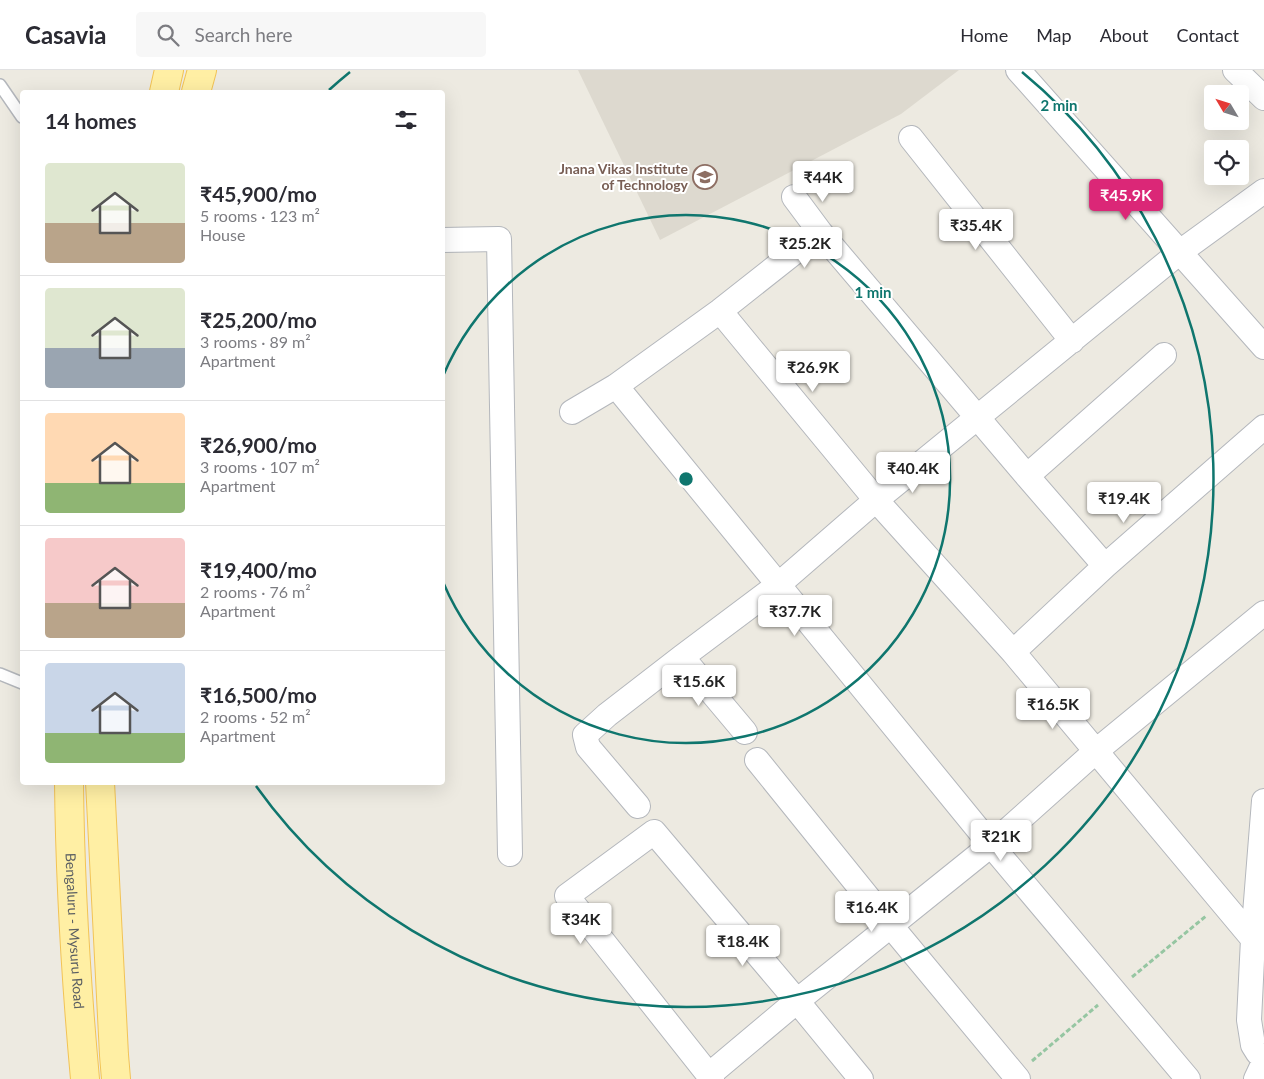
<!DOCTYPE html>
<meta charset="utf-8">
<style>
body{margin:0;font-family:Lato,sans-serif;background:#f7f7f7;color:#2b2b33;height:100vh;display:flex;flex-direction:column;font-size:19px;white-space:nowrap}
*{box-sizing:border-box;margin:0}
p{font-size:16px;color:#7c7c81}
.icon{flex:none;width:28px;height:28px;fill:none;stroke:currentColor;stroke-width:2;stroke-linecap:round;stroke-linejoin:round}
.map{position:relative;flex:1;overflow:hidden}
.sheet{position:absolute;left:20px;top:20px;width:425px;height:695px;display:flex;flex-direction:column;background:#fff;border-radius:5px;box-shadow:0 5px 20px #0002}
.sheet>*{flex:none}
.needle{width:32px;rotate:308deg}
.controls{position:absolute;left:1204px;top:15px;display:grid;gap:10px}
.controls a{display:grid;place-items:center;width:45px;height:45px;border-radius:5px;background:#fff;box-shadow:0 5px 20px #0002;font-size:25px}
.price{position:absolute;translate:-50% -42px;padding:0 11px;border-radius:5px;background:#fff;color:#222;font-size:16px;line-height:32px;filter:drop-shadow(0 1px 2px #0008)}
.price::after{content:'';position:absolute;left:50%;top:30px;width:15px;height:11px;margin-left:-8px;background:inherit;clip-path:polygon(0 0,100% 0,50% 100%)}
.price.on{background:#db2777;color:#fff}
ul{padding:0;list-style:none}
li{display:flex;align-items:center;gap:15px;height:125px;padding:0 25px}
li+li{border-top:1px solid #e1e1e2}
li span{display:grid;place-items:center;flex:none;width:140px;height:100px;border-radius:5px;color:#555}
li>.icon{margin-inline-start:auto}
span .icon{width:60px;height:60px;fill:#fffc;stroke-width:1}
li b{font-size:21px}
h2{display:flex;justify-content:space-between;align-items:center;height:60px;padding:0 25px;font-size:21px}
header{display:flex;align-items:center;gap:30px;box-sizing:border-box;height:70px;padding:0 25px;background:#fff;border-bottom:1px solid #e1e1e2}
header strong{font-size:24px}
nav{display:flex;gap:28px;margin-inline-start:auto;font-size:18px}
.search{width:350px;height:45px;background:#f7f7f7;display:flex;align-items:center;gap:12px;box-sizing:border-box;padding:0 18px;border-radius:5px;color:#7c7c81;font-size:19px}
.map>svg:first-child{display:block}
.education{fill:#ddd9cf}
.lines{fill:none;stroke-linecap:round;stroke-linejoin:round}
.service-casing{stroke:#b4b7bc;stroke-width:14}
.minor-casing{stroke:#b4b7bc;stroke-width:26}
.primary-casing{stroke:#f2c355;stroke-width:30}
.path{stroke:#96c6a2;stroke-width:3;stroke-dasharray:5 2.5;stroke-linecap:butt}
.service{stroke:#fff;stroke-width:11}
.minor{stroke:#fff;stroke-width:24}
.primary{stroke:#ffefa4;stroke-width:28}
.ring{fill:none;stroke:#0f766e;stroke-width:2.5}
.labels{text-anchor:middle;stroke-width:4;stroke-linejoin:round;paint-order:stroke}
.education-label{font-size:14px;font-weight:bold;fill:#785e54;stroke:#fff;text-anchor:end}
.street-label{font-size:14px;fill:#5a5e62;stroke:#fff}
.centre{fill:#0f766e;stroke:#fff;stroke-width:2.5}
.ring-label{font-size:15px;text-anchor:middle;font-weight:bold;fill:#0f766e;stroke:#fff;stroke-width:4;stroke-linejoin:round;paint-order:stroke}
</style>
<header>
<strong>Casavia</strong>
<div class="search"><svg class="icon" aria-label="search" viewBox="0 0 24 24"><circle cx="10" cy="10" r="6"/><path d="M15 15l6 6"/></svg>Search here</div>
<nav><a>Home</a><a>Map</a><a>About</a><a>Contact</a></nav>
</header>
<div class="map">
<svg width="1264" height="1009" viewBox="0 0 1264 1009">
<rect width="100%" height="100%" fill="#edeae1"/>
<path class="education" d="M578 0H959L901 44 660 170Z"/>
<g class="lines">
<defs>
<path id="service" d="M0 15 22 47
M0 604 22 613"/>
<path id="minor" d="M1018 0 1264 277
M1235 0 1264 28
M911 68 1072 271
M794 127 820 162
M442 170 499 169 510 784
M720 241 876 430 1013 582 1253 869 1264 870
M572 342 616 316
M1027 406 1164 285
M1105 496 1027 406 820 162 720 241 616 316 991 775 1188 1009
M1013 582 1105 496 1264 357
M682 587 745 662
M757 690 891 856 1018 1009
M1264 731 1253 869 1249 950 1253 975 1258 983 1264 986
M638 736 588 677 585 665 607 645 682 587 778 515 876 430 1180 182 1264 121
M709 1005 797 931 991 775 1096 681 1264 543
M712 1009 567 826 654 762 797 931 861 1009
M1256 1009 1264 992"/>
<g id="primary">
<path d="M164 22 169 0"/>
<path d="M196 22 202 0"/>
<path id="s1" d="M69 712C70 812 76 910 85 1009"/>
<path d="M100 712 114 985 116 1009"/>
</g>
</defs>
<use href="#service" class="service-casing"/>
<use href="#minor" class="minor-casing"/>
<use href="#primary" class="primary-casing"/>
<path class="path" d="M1132 907 1206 846
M1032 991 1098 935"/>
<use href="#service" class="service"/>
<use href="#minor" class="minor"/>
<use href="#primary" class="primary"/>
</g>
<g class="ring">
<path d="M443 306A264 264 0 1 1 443 512"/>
<path d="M329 20A528 528 0 0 1 350 2M1022 2A528 528 0 1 1 256 716"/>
</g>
<defs>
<symbol id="university-ring" viewBox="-11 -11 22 22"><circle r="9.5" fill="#fff" stroke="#8d6e63" stroke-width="1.5"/><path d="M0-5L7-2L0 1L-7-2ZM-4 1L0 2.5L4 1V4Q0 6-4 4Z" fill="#8d6e63"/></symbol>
</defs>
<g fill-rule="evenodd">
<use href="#university-ring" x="691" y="93" width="28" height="28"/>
</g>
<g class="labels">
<g class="education-label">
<text x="688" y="104">Jnana Vikas Institute<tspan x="688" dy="16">of Technology</tspan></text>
</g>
<g class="street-label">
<text dy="5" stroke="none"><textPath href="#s1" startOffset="149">Bengaluru - Mysuru Road</textPath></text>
</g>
</g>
<circle cx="686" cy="409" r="8" class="centre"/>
<g class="ring-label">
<text x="1059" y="41">2 min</text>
<text x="873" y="228">1 min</text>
</g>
</svg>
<div class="controls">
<a><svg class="needle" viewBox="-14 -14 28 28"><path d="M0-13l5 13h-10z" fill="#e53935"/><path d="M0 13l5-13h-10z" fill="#7c7c81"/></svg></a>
<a><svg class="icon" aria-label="locate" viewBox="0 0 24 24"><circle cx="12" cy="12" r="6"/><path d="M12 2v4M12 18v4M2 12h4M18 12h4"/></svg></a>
</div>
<b class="price" style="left:823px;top:133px">₹44K</b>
<b class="price on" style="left:1126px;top:151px">₹45.9K</b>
<b class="price" style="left:976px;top:181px">₹35.4K</b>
<b class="price" style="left:805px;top:199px">₹25.2K</b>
<b class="price" style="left:813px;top:323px">₹26.9K</b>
<b class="price" style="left:913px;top:424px">₹40.4K</b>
<b class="price" style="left:1124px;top:454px">₹19.4K</b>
<b class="price" style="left:795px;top:567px">₹37.7K</b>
<b class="price" style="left:699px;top:637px">₹15.6K</b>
<b class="price" style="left:1053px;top:660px">₹16.5K</b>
<b class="price" style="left:1001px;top:792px">₹21K</b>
<b class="price" style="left:872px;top:863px">₹16.4K</b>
<b class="price" style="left:581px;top:875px">₹34K</b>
<b class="price" style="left:743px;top:897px">₹18.4K</b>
<section class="sheet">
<h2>14 homes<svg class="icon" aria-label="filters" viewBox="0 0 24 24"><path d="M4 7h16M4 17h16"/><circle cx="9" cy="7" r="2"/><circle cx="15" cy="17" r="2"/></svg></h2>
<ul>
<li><span style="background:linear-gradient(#dfe7d0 60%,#b9a48a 0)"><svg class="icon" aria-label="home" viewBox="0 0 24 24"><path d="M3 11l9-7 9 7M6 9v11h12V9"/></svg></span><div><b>₹45,900/mo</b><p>5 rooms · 123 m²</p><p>House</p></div></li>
<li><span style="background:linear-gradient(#dfe7d0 60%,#9aa5b1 0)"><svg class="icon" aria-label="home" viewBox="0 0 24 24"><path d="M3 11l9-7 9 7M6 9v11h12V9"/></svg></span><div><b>₹25,200/mo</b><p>3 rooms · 89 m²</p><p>Apartment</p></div></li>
<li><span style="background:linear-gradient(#ffd9b3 70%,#8fb573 0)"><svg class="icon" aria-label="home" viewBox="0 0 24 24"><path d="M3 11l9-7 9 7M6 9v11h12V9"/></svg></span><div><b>₹26,900/mo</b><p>3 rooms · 107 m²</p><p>Apartment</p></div></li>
<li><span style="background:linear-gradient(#f6c9c9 65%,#b9a48a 0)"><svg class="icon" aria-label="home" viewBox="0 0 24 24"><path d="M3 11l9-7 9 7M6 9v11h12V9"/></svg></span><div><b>₹19,400/mo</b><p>2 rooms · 76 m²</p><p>Apartment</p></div></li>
<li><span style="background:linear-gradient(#c9d6e8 70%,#8fb573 0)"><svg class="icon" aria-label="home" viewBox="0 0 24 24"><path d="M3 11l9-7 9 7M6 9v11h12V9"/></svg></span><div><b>₹16,500/mo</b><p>2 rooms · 52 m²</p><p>Apartment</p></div></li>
</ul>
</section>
</div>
